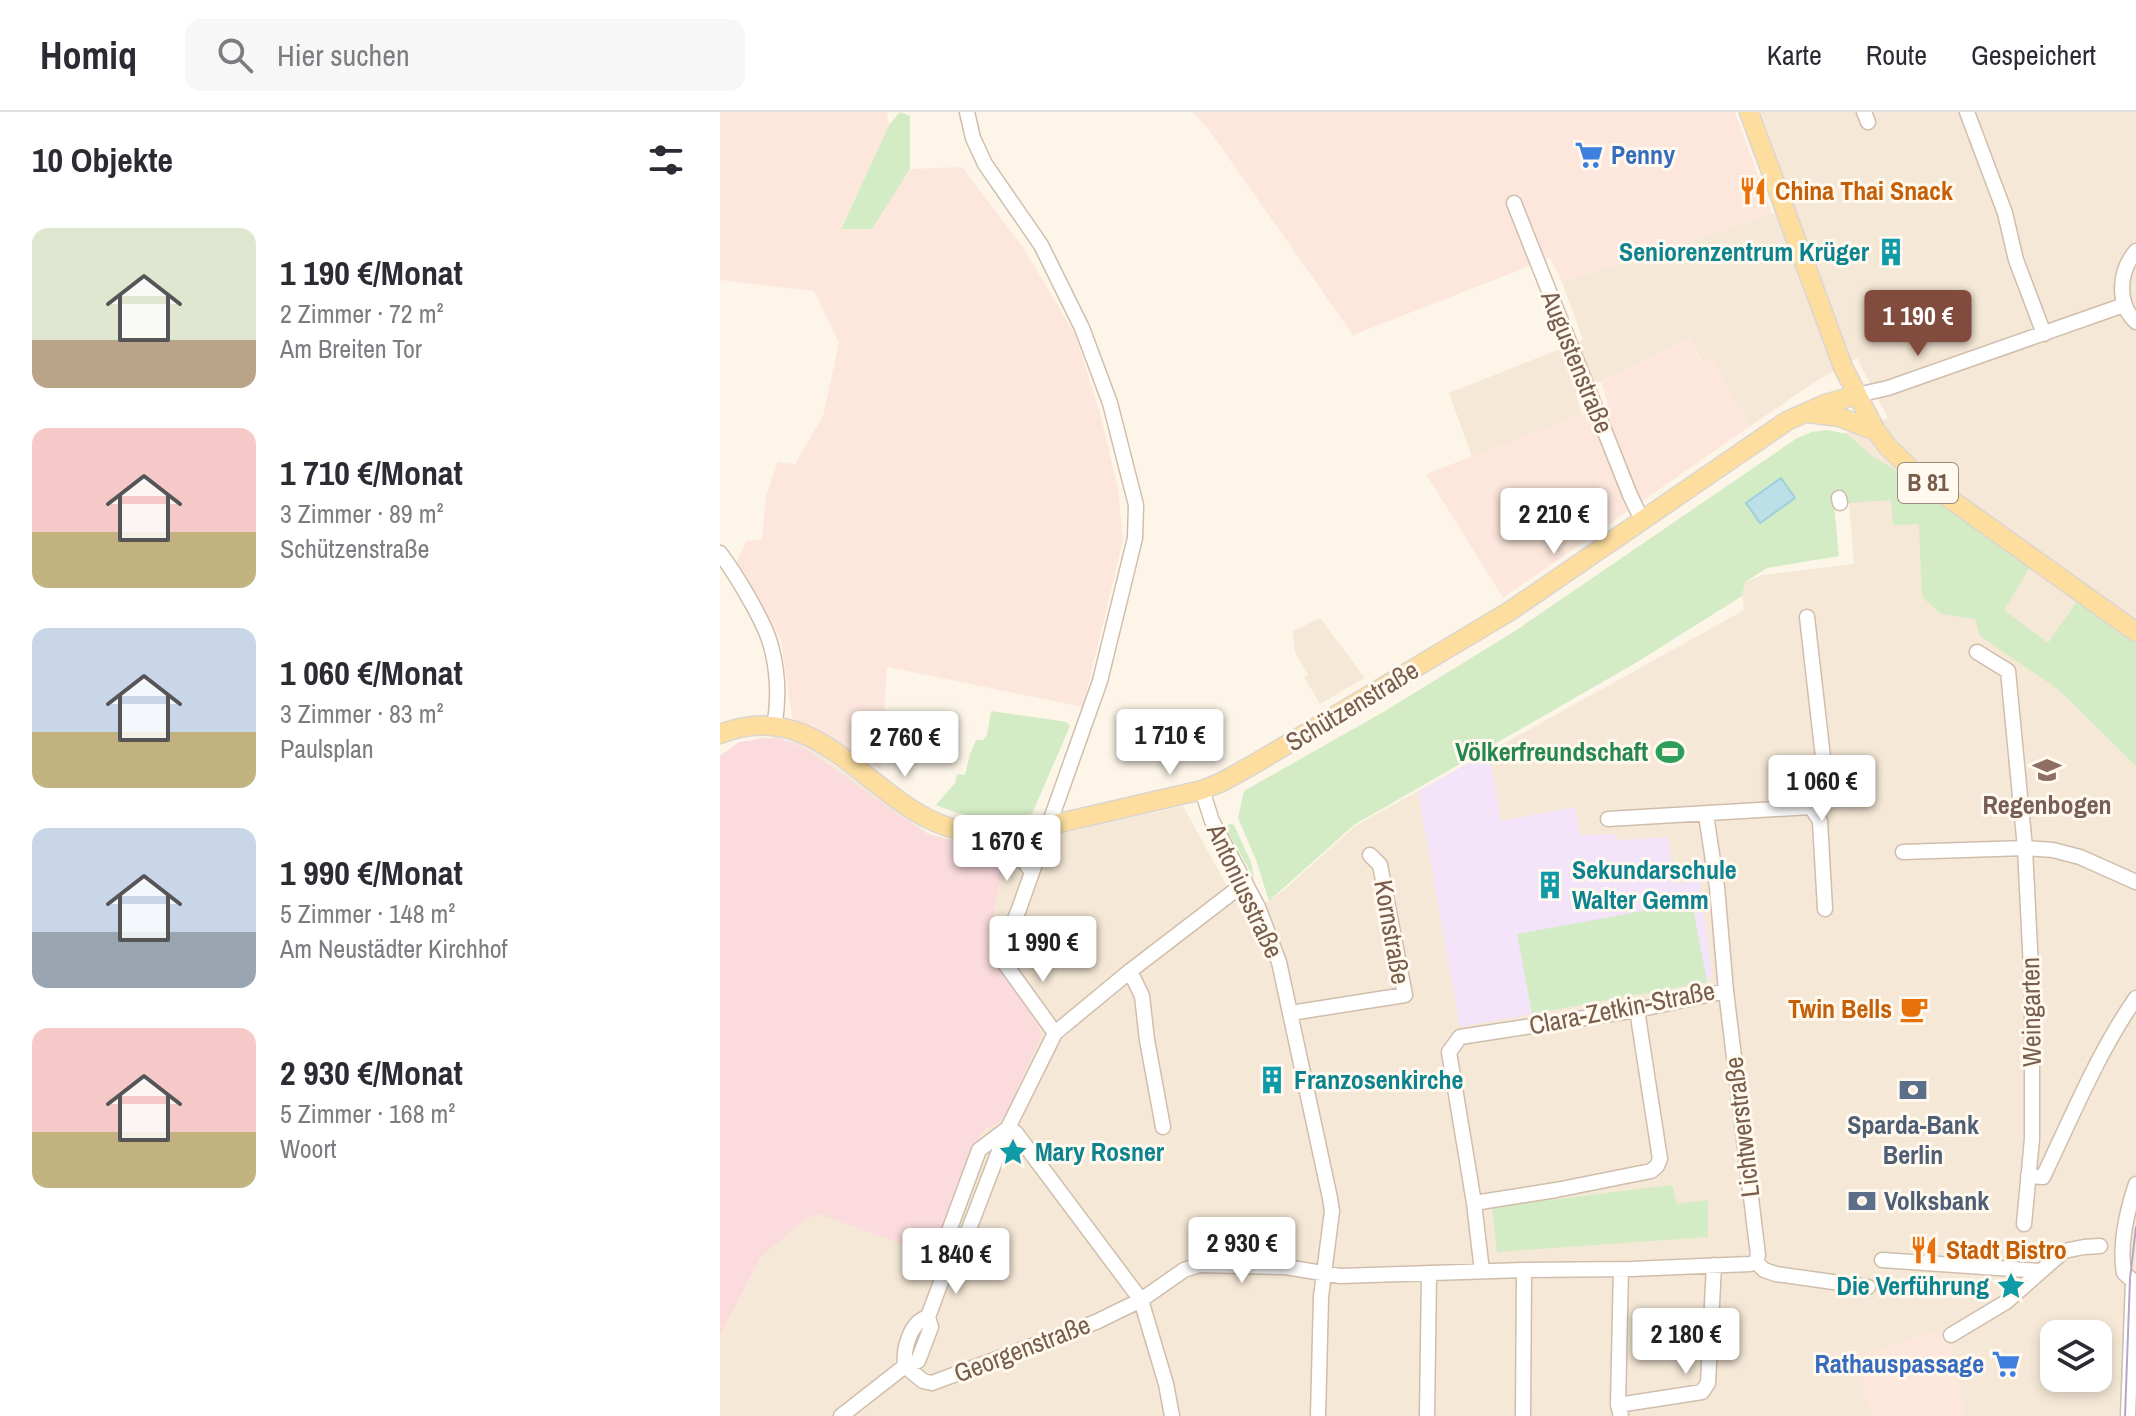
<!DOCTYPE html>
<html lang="de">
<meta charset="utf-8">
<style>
body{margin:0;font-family:"Archivo Narrow",sans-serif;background:#f7f7f7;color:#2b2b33;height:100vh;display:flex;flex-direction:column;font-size:30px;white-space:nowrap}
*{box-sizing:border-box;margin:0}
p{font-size:26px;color:#7c7c81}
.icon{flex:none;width:44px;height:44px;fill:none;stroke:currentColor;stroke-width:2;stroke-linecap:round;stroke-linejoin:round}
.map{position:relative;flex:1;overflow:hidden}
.side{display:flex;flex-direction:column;background:#fff;width:720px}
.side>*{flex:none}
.controls{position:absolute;left:1320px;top:1208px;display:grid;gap:16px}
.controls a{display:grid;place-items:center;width:72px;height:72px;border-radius:16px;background:#fff;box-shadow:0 4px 12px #0003;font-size:40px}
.price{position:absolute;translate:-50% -68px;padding:0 18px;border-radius:8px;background:#fff;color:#222;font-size:26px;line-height:52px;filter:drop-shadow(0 2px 4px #0008)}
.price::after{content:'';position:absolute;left:50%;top:48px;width:24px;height:18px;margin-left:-12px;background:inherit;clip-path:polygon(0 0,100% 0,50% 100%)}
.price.selected{background:#814c3d;color:#fff}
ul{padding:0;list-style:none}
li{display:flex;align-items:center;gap:24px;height:200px;padding:0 32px}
li span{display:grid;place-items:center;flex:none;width:224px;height:160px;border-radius:16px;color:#555}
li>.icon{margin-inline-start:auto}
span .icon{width:96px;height:96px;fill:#fffc;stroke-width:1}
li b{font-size:34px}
h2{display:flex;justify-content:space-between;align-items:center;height:96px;padding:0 32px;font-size:34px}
header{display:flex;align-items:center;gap:48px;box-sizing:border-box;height:112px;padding:0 40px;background:#fff;border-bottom:2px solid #e1e1e2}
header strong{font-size:38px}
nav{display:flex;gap:44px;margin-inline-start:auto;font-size:28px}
.search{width:560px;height:72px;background:#f7f7f7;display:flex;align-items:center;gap:20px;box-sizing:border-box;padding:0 28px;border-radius:16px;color:#7c7c81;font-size:30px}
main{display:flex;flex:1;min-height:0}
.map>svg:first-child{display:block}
.residential{fill:#f5e8d6;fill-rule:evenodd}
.commercial{fill:#fde7dc}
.education{fill:#f3e4fa}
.medical{fill:#fbdbdd}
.green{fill:#d3ecc5}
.water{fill:#bbe0e8;stroke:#a1cfda;stroke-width:2}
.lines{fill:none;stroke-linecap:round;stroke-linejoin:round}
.minor-casing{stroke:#d0bead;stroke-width:17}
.major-casing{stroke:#dcd5d0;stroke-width:21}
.minor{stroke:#fff;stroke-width:14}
.major{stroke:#fdde9f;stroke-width:18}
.tram{stroke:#b9a5c8;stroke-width:2}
.labels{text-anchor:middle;stroke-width:6;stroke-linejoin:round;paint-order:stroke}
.shield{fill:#fff9ef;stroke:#a08c7c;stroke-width:2}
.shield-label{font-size:24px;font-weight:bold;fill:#785d4b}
.shop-label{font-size:26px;font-weight:bold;fill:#366cbe;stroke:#fff9ef;text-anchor:start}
.food-label{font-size:26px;font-weight:bold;fill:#c56008;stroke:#fff9ef;text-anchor:start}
.culture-label{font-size:26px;font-weight:bold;fill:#0d838f;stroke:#fff9ef;text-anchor:start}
.street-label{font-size:26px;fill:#785d4b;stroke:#fff9ef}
.leisure-label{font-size:26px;font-weight:bold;fill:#27864d;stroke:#fff9ef;text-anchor:end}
.education-label{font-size:26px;font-weight:bold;fill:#785e54;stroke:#fff9ef}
.service-label{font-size:26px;font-weight:bold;fill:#4e5e75;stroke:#fff9ef}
</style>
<header>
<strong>Homiq</strong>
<div class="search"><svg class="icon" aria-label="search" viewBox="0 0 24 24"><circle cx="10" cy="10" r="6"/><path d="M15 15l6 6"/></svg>Hier suchen</div>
<nav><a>Karte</a><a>Route</a><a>Gespeichert</a></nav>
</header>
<main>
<section class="side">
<h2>10 Objekte<svg class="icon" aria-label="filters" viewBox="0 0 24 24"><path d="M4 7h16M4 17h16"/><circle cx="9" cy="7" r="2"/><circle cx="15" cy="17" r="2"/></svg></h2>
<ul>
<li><span style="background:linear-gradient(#dfe7d0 70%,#b9a48a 0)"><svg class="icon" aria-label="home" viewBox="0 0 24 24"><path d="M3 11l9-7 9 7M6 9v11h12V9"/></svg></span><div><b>1 190 €/Monat</b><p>2 Zimmer · 72 m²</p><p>Am Breiten Tor</p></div></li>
<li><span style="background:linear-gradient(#f6c9c9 65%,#c2b280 0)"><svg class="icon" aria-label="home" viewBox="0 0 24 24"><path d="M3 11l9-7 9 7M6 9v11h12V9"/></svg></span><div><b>1 710 €/Monat</b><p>3 Zimmer · 89 m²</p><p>Schützenstraße</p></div></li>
<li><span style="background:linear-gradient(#c9d6e8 65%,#c2b280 0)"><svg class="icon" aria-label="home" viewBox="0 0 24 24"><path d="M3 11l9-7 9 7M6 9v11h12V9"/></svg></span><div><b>1 060 €/Monat</b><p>3 Zimmer · 83 m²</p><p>Paulsplan</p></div></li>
<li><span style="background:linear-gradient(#c9d6e8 65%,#9aa5b1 0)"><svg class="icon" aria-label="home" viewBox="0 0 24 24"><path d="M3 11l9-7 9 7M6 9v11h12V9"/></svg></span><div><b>1 990 €/Monat</b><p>5 Zimmer · 148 m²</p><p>Am Neustädter Kirchhof</p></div></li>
<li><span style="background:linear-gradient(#f6c9c9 65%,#c2b280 0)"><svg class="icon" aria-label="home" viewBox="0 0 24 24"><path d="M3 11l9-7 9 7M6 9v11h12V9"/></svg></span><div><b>2 930 €/Monat</b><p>5 Zimmer · 168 m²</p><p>Woort</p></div></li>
</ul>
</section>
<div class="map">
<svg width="1416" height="1304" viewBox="0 0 1416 1304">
<rect width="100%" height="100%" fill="#fdf6e8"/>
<path class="residential" d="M1041 0H1416V1304H0V644L40 625 84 631 208 721 263 736 352 719 463 694 523 803 549 789 564 778 635 714 1024 498 1022 484 1025 470 1042 463 1134 452 1129 391 1123 361 1120 323 1168 306 1137 246 1098 268 1029 315 993 246 981 250 970 226 896 263 855 280 862 303 752 345 729 281 863 228 842 170 1074 95ZM1334 1222H1378V1266H1334Z
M600 506 645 566 600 592 584 565 588 562 575 541 573 519Z"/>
<path class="commercial" d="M0 0H167L169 13 121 116 152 117 190 57 242 55 303 135 355 222 380 301 398 376 403 428 363 595 167 555 161 658 72 606 61 527 16 452 26 429 42 427 46 384 58 350 75 352 103 304 119 231 94 179 0 168Z
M473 0H1015L1052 102 842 170 830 146 633 223 489 18Z
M970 226 980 250 993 245 1029 315 783 486 706 362 888 292 881 270Z
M1228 1215 1245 1304H1153L1150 1293 1146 1290 1139 1243 1168 1235Z"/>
<path class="education" d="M769 640 781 709 855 695 860 723 897 722V728L948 725 955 772 980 769 992 863 987 870 740 915 698 679Z"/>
<path class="medical" d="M57 625 84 636 208 723 285 740 269 830 322 922 283 1008 262 1019 212 1143 96 1101 73 1117 40 1146 0 1223V644L19 630Z"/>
<path class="green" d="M180 0 190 4V57L152 117H121L169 13Z
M1108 318 1127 322 1152 344 1169 354 1238 405 1310 455 1284 498 1328 531 1358 488 1416 531V654L1339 578 1260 524 1255 507 1221 502 1202 485 1199 412 1173 413 1171 388 1114 392 1119 444 1047 456 1025 470 1022 484 919 549 634 713 549 789 536 748 518 706 524 679 665 599 795 519 1077 326 1092 320Z
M271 599 347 610 350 614 312 702C279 707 247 707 216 693L235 671 237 662 245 663 250 642 256 628H263L267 623Z
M510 712 514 713 531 750 534 766 505 715Z
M972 790 987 870 812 902 797 822Z
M952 1073 957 1092 988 1088V1125L777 1140 772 1095Z"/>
<path class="water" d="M1061 366 1075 386 1040 411 1026 391Z"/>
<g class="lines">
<defs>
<path id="minor" d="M247 0 253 26 265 52 321 133 362 216 390 291 416 393 415 426 380 569 299 797 282 839 281 844 286 853 335 921
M1144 0 1148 10
M1247 0 1285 101 1296 148 1324 222
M794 91 910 383 922 408
M1416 139C1399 159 1396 191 1416 210
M1137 283 1168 276 1404 193
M1119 386 1120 391
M0 441C15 461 45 510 51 534 58 560 59 589 54 615
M1257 540 1288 559 1305 736 1312 878V1027L1304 1112
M482 678 492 709 538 795 559 850 610 1086 612 1099 601 1185 598 1304
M1091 695 1100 709 1105 797
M986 703 997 775 1006 879 1038 1143 1036 1150
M888 707 1091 695 1101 678 1104 654 1087 505
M281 722 289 729 312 760
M1183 740 1305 736 1333 738 1360 745 1416 770
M410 859 422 884 427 928 443 1015
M571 901 685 883 660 753 650 743
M1308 1064 1323 1065C1352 1005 1378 940 1416 886
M754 1091 836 1078 931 1059 937 1054 940 1047 917 898
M1162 1148 1320 1159
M1036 1150 1044 1158 1056 1162 1148 1175
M762 1159 754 1091 729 940 740 925 917 898 1006 879
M208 1205C190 1210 183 1237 185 1254L198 1249 211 1215 208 1205 228 1151 223 1144V1135L259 1038 288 1016 237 1148 228 1151
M1231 1223 1286 1190 1344 1139 1364 1135 1380 1134
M898 1293 901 1157
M121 1304 185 1254 203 1269 212 1271 376 1210 421 1188 464 1158 479 1153 566 1155 620 1164 804 1158 911 1157 1030 1152 1036 1150
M452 1304 446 1272 421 1188 296 1021 288 1016 335 921 410 859 513 780 525 769
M707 1304 709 1161
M803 1304 804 1158
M901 1304 898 1293 982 1280 988 1271 994 1153
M1408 1304 1413 1169 1404 1161C1399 1132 1407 1099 1416 1072"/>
<path id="major" d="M1029 0 1123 255 1156 319 1168 335 1198 364 1416 520
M1089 301 1119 305 1156 319
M0 622C93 585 142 677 215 710 245 723 274 723 305 719L482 678 502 670 536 651 790 499 1067 309 1105 292 1137 283"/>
</defs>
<use href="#minor" class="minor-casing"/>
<use href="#major" class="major-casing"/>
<use href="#minor" class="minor"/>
<use href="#major" class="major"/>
<path class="tram" d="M1405 1304 1410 1167 1416 1115"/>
</g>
<defs>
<symbol id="supermarket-bare" viewBox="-9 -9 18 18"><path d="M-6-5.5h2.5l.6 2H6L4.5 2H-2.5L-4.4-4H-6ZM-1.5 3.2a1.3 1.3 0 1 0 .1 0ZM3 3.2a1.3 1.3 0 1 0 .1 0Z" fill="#3f7fe0" stroke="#fff9ef" stroke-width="2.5" paint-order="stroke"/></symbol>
<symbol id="restaurant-bare" viewBox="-9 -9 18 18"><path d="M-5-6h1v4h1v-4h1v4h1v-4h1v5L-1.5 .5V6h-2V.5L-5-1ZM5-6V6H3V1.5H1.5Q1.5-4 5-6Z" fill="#e8710a" stroke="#fff9ef" stroke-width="2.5" paint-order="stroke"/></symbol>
<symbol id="building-bare" viewBox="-9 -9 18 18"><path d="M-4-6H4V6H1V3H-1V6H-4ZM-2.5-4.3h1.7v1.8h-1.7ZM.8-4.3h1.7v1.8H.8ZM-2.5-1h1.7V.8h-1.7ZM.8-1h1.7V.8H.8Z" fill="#0f9aa8" stroke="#fff9ef" stroke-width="2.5" paint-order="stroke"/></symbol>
<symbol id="stadium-bare" viewBox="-9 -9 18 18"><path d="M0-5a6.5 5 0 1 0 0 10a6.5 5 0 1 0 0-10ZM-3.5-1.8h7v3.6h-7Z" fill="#2e9e5b" stroke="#fff9ef" stroke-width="2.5" paint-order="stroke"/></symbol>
<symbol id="school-bare" viewBox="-9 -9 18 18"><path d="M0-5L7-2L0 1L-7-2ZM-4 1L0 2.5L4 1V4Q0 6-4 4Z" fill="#8d6e63" stroke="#fff9ef" stroke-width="2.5" paint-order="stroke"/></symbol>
<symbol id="cafe-bare" viewBox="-9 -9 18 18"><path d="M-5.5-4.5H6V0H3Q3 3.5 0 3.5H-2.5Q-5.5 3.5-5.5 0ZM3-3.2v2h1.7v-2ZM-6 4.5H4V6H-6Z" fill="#e8710a" stroke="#fff9ef" stroke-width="2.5" paint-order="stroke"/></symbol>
<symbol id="bank-bare" viewBox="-9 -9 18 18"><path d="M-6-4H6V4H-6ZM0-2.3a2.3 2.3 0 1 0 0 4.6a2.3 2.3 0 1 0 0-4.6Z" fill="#5c6f8a" stroke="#fff9ef" stroke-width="2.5" paint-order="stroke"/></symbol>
<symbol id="sight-bare" viewBox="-9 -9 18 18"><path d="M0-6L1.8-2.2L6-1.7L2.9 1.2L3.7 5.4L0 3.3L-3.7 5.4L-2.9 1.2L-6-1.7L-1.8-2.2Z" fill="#0f9aa8" stroke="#fff9ef" stroke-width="2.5" paint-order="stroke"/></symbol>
</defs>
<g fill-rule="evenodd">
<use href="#supermarket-bare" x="849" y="23" width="40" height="40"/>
<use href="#restaurant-bare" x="1013" y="59" width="40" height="40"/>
<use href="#building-bare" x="1151" y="120" width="40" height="40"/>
<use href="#stadium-bare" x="930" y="620" width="40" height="40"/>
<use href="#school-bare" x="1307" y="638" width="40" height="40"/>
<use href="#building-bare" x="810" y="753" width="40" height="40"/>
<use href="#cafe-bare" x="1174" y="877" width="40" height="40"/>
<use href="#building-bare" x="532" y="948" width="40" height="40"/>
<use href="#bank-bare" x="1173" y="958" width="40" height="40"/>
<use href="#sight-bare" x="273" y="1020" width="40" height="40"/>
<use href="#bank-bare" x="1122" y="1069" width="40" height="40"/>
<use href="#restaurant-bare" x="1184" y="1118" width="40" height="40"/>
<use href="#sight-bare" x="1271" y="1154" width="40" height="40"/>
<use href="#supermarket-bare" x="1266" y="1232" width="40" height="40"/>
</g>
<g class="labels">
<rect class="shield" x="1178" y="351" width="60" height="40" rx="6"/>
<g class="shield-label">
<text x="1208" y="379">B 81</text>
</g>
<g class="shop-label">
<text x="891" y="52">Penny</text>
<text x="1264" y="1261" text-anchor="end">Rathauspassage</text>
</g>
<g class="food-label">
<text x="1055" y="88">China Thai Snack</text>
<text x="1172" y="906" text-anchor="end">Twin Bells</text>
<text x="1226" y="1147">Stadt Bistro</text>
</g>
<g class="culture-label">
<text x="1149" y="149" text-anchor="end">Seniorenzentrum Krüger</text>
<text x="852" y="767">Sekundarschule<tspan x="852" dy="30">Walter Gemm</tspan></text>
<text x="574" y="977">Franzosenkirche</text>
<text x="315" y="1049">Mary Rosner</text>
<text x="1269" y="1183" text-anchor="end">Die Verführung</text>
</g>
<g class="street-label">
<text transform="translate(857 250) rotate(68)" y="9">Augustenstraße</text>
<text transform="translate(632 594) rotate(-31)" y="9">Schützenstraße</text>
<text transform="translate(525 779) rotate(65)" y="9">Antoniusstraße</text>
<text transform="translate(672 820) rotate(80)" y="9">Kornstraße</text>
<text transform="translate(902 896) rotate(-11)" y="9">Clara-Zetkin-Straße</text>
<text transform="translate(1311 900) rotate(-91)" y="9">Weingarten</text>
<text transform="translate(1022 1015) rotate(-97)" y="9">Lichtwerstraße</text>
<text transform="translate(302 1237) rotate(-21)" y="9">Georgenstraße</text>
</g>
<g class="leisure-label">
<text x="928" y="649">Völkerfreundschaft</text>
</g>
<g class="education-label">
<text x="1327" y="702">Regenbogen</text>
</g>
<g class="service-label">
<text x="1193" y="1022">Sparda-Bank<tspan x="1193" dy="30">Berlin</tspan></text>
<text x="1164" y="1098" text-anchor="start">Volksbank</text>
</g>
</g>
</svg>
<div class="controls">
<a><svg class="icon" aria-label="layers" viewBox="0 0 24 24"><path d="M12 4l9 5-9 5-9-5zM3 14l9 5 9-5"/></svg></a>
</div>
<b class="price selected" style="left:1198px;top:246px">1 190 €</b>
<b class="price" style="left:834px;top:444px">2 210 €</b>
<b class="price" style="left:450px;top:665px">1 710 €</b>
<b class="price" style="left:185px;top:667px">2 760 €</b>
<b class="price" style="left:1102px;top:711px">1 060 €</b>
<b class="price" style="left:287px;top:771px">1 670 €</b>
<b class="price" style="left:323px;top:872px">1 990 €</b>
<b class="price" style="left:522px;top:1173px">2 930 €</b>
<b class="price" style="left:236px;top:1184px">1 840 €</b>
<b class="price" style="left:966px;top:1264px">2 180 €</b>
</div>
</main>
